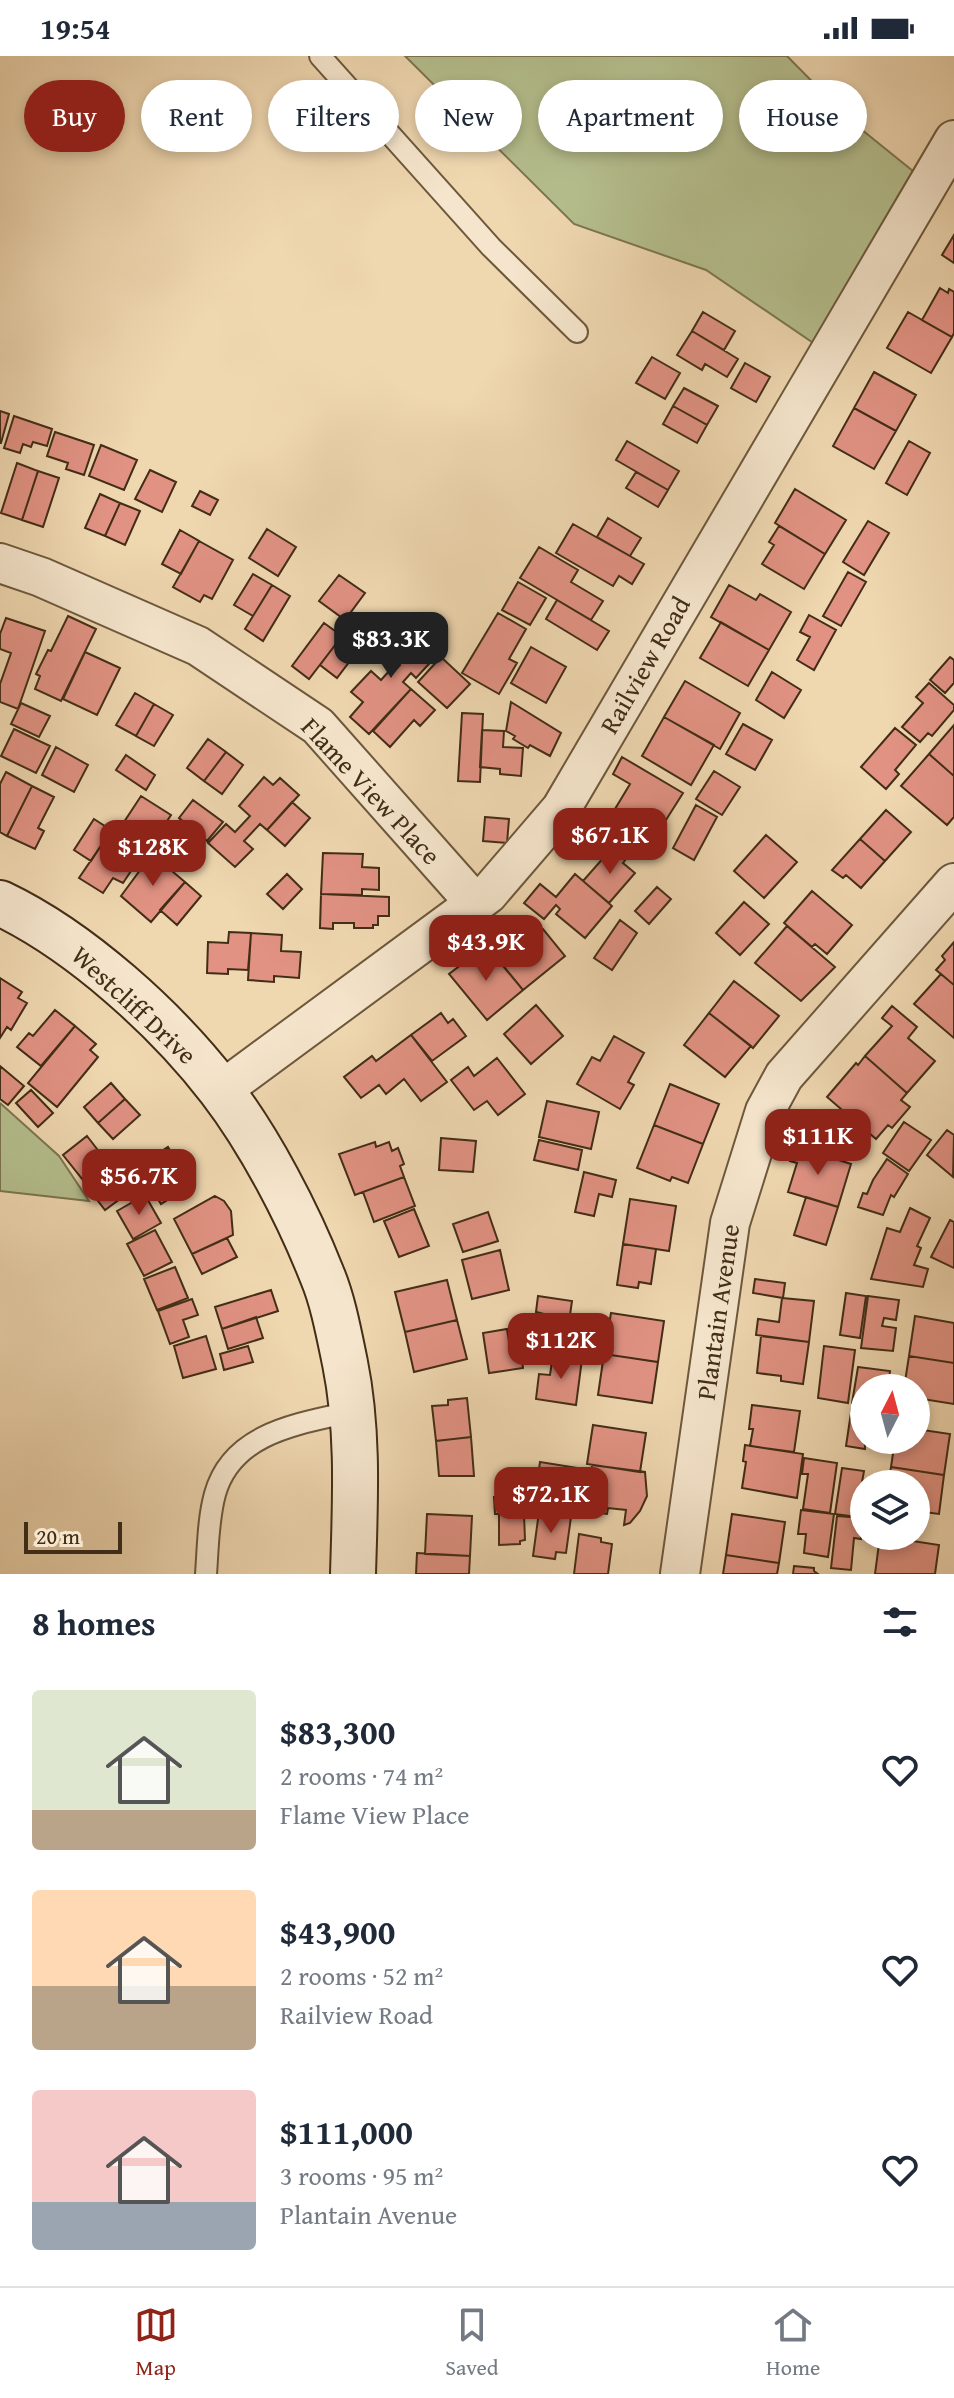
<!DOCTYPE html>
<meta charset="utf-8">
<style>
body{margin:0;font-family:"Gentium Book Plus",serif;background:#f2f2f3;color:#1f2937;height:100vh;display:flex;flex-direction:column;font-size:30px;white-space:nowrap}
*{box-sizing:border-box;margin:0}
p{font-size:26px;color:#747a83}
.icon{flex:none;width:44px;height:44px;fill:none;stroke:currentColor;stroke-width:2;stroke-linecap:round;stroke-linejoin:round}
.map{position:relative;height:1518px;overflow:hidden}
.sheet{display:flex;flex-direction:column;background:#fff;flex:1}
.sheet>*{flex:none}
.guide{position:absolute;left:24px;top:24px;width:906px;height:72px;display:flex;gap:16px}
.needle{width:52px;rotate:6deg}
.buttons{position:absolute;left:850px;top:1318px;display:grid;gap:16px}
.buttons a{display:grid;place-items:center;width:80px;height:80px;border-radius:50%;background:#fff;box-shadow:0 4px 12px #0003;font-size:40px}
.scale{position:absolute;left:24px;bottom:20px;width:98px;box-sizing:border-box;padding-left:8px;border:4px solid #422d16;border-top:0;font-size:22px;line-height:28px;white-space:nowrap;color:#422d16;-webkit-text-stroke:6px #f5e5cc;paint-order:stroke}
.price{position:absolute;translate:-50% -68px;padding:0 18px;border-radius:16px;background:#8f2418;color:#fff;font-size:26px;line-height:52px;filter:drop-shadow(0 2px 4px #0008)}
.price::after{content:'';position:absolute;left:50%;top:48px;width:24px;height:18px;margin-left:-12px;background:inherit;clip-path:polygon(0 0,100% 0,50% 100%)}
.price.current{background:#222;color:#fff}
ul{padding:0;list-style:none}
li{display:flex;align-items:center;gap:24px;height:200px;padding:0 32px}
li span{display:grid;place-items:center;flex:none;width:224px;height:160px;border-radius:8px;color:#555}
li>.icon{margin-inline-start:auto}
span .icon{width:96px;height:96px;fill:#fffc;stroke-width:1}
li b{font-size:34px}
h2{display:flex;justify-content:space-between;align-items:center;height:96px;padding:0 32px;font-size:34px}
.chip{padding:0 28px;border-radius:36px;background:#fff;box-shadow:0 4px 12px #0003;font-size:28px;line-height:72px}
.chip.current{background:#8f2418;color:#fff}
.status{display:flex;justify-content:space-between;align-items:center;height:56px;padding:0 40px;background:#fff;direction:ltr}
.status svg{height:22px;fill:currentColor}
.tab-bar{display:flex;justify-content:space-around;align-items:center;height:112px;border-top:2px solid #e0e1e3;background:#fff;font-size:22px;color:#747a83}
.tab-bar a{display:grid;justify-items:center;gap:4px}
.tab-bar .current{color:#8f2418}
.map>svg:first-child{display:block}
.green{fill:#b5bf8e;stroke:#7c7652;stroke-width:2}
.building{fill:#e19283;stroke:#422d16;stroke-width:2}
.lines{fill:none;stroke-linecap:round;stroke-linejoin:round}
.lane-casing{stroke:#6d583c;stroke-width:24}
.street-casing{stroke:#6d583c;stroke-width:42}
.secondary-casing{stroke:#422d16;stroke-width:48}
.lane{stroke:#f5e5cc;stroke-width:20}
.street{stroke:#f5e5cc;stroke-width:38}
.secondary{stroke:#f5e5cc;stroke-width:44}
.labels{text-anchor:middle;stroke-width:8;stroke-linejoin:round;paint-order:stroke}
.street-label{font-size:26px;fill:#422d16;stroke:#f5e5cc}
</style>
<div class="status"><b>19:54</b><svg viewBox="0 0 49 12"><path d="M0 12V9h3v3zM5 12V6h3v6zM10 12V3h3v9zM15 12V0h3v12zM26 1h20v11H26zM47 4h2v5h-2z"/></svg></div>
<div class="map">
<svg width="954" height="1518" viewBox="0 0 954 1518">
<rect width="100%" height="100%" fill="#efd7b0"/>
<filter id="stains"><feTurbulence type="fractalNoise" baseFrequency=".0025" numOctaves="4"/><feColorMatrix values="0 0 0 0 .2 0 0 0 0 .09 0 0 0 0 .02 0 0 0 .5 -.17"/></filter>
<radialGradient id="worn" r=".72"><stop offset=".6" stop-color="#630" stop-opacity="0"/><stop offset="1" stop-color="#630" stop-opacity=".3"/></radialGradient>
<path class="green" d="M405 0H787L851 65 929 128 831 299 706 214 574 168Z
M0 1047 59 1100 89 1145 0 1135Z"/>
<path class="building" d="M954 179V207L942 199Z
M940 232 948 237 949 233 954 236V277L952 281 922 264Z
M703 256 735 275 724 294 692 275Z
M908 256 952 281 931 317 887 292Z
M692 275 738 303 727 321 705 308 702 314 677 299Z
M652 301 680 317 665 343 636 327Z
M745 307 770 321 756 346 731 332Z
M874 316 916 339 896 375 854 352Z
M684 332 718 350 707 369 673 350Z
M673 350 707 369 697 387 663 368Z
M854 352 896 375 874 413 833 390Z
M0 355 9 358 1 387H0Z
M14 360 52 373 47 390 33 386 31 391 23 388 20 397 4 392Z
M55 376 94 389 84 419 66 413 68 407 47 400Z
M627 385 679 415 668 434 616 404Z
M909 385 930 397 907 439 886 427Z
M101 389 137 404 124 434 89 420Z
M17 407 38 415 22 464 1 457Z
M150 414 176 426 162 456 135 443Z
M38 415 59 422 43 471 22 464Z
M636 416 668 434 658 451 626 432Z
M795 433 846 464 825 498 775 467Z
M200 435 218 444 210 459 192 450Z
M100 438 120 447 105 480 85 472Z
M120 447 140 455 125 489 105 480Z
M608 462 641 482 630 500 597 481Z
M868 465 889 477 864 519 843 506Z
M573 468 644 508 632 528 619 520 613 530 556 497Z
M779 470 825 498 804 533 762 508 774 489 769 486Z
M267 473 296 491 278 520 249 502Z
M180 474 199 485 181 518 162 508Z
M199 485 233 504 212 543 204 539 200 546 173 531Z
M539 491 578 514 571 526 603 545 591 564 520 522Z
M848 516 866 526 841 570 823 560Z
M253 518 272 529 253 560 234 549Z
M339 519 365 537 345 564 319 545Z
M518 526 546 542 530 569 502 554Z
M272 529 290 540 263 585 245 573Z
M729 529 756 544 760 538 791 556 769 594 711 561Z
M557 544 609 575 597 594 546 563Z
M498 557 526 573 509 603 517 607 499 638 462 617Z
M809 559 836 574 814 614 797 604 810 581 800 576Z
M68 560 96 573 61 645 35 633 40 620 36 618 48 594 51 595Z
M6 562 45 575 18 653 0 646V628L11 597 0 593V578Z
M721 566 769 594 748 630 700 602Z
M324 567 342 580 309 623 292 610Z
M407 571 438 598 416 622 411 617 403 626 411 633 369 678 350 661 363 646 351 636 371 615 381 624 390 614 393 617 400 609 385 595Z
M342 580 359 593 337 622 320 609Z
M531 591 566 611 546 647 511 627Z
M85 596 120 612 97 659 63 643Z
M441 601 470 628 447 652 418 626Z
M950 601 954 604V627L945 637 930 624Z
M772 616 801 634 784 662 756 644Z
M685 625 740 657 720 693 664 661Z
M929 627 954 649V654L932 680 928 677 920 686 902 671 923 647 916 641Z
M411 633 435 654 420 670 414 664 390 691 373 675Z
M135 637 154 648 136 680 116 669Z
M511 646 561 677 550 700 530 689 528 692 513 683 515 680 506 675Z
M21 647 50 660 39 681 11 668Z
M154 648 173 659 154 690 136 680Z
M462 657 483 658 480 726 458 725Z
M664 661 714 689 691 729 642 700Z
M743 668 772 684 755 714 726 698Z
M954 669V720L929 698Z
M895 672 916 689 895 714 899 718 886 733 861 711Z
M14 673 50 690 36 717 1 700Z
M482 674 504 675 503 691 523 692 521 720 500 718V713L480 711Z
M208 683 226 696 204 725 187 712Z
M56 691 88 709 74 736 42 719Z
M226 696 243 709 222 738 204 725Z
M929 698 954 720V761L947 769 901 730Z
M126 699 155 719 146 734 116 714Z
M622 701 683 737 654 783 612 758 630 728 613 718Z
M714 715 740 731 722 759 696 743Z
M6 716 32 730 7 780 0 776V728Z
M264 721 273 729 280 722 299 739 267 774 260 768 244 785 253 793 235 811 208 787 226 768 235 776 250 760 239 750Z
M32 730 54 741 38 772 44 775 35 793 7 780Z
M141 740 171 759 154 785 124 766Z
M193 744 223 766 207 785 179 762Z
M292 746 310 762 285 790 267 774Z
M696 749 717 761 694 804 673 792Z
M886 754 911 776 885 805 860 783Z
M485 761 509 763 507 787 483 785Z
M94 763 111 774 91 805 74 794Z
M173 766 201 787 182 813 154 792Z
M113 772 145 794 123 827 113 822 103 837 79 822Z
M766 779 797 806 764 842 734 815Z
M860 783 885 805 861 832 846 819 843 822 832 814Z
M612 792 626 803 623 807 635 817 609 847 583 825Z
M323 797 363 798 362 811 379 812V834L362 833V839L321 838Z
M152 798 185 826 151 866 121 840Z
M287 818 302 833 283 853 267 838Z
M575 818 612 850 585 882 556 858 560 853 556 849 544 863 524 847 540 828 556 841Z
M185 826 201 840 177 869 160 854Z
M657 831 671 843 649 868 635 855Z
M812 835 852 869 827 898 815 888 812 891 784 867Z
M321 838 389 841V860H378V869H373V872H354V867H333V873L320 872Z
M744 846 769 868 740 899 716 877Z
M524 863 536 878 543 873 565 900 523 934 480 881 496 868 505 879Z
M620 864 637 877 612 914 594 902Z
M787 870 835 911 801 945 755 907Z
M229 876 251 877 248 914 228 913V918L207 917 208 886 228 887Z
M251 877 282 879 281 895 301 896 299 922 274 920V926L248 924Z
M954 886V929L936 914 945 904 942 900Z
M488 892 523 934 487 964 449 918 478 896 480 898Z
M941 918 954 929V982L914 948Z
M0 922 22 936 18 942 27 947 11 974 7 971 0 982Z
M734 925 779 960 753 992 709 957Z
M536 949 563 980 531 1008 504 978Z
M892 950 917 971 908 982 935 1005 907 1037 865 1000 892 970 882 962Z
M55 954 75 970 41 1010 17 991 29 977 33 980Z
M441 957 448 967 453 963 466 980 432 1005 411 979Z
M709 957 751 990 725 1021 684 989Z
M75 970 96 988 90 994 98 1001 57 1051 28 1027Z
M411 979 447 1026 421 1045 404 1023 386 1038 379 1029 361 1042 344 1021 372 1000 376 1005Z
M614 980 644 997 628 1026 634 1029 620 1053 577 1028 592 1001 600 1005Z
M865 1000 907 1037 901 1044 910 1051 892 1072 888 1069 876 1083 827 1041 856 1007 858 1009Z
M497 1002 525 1038 498 1059 487 1045 474 1054 451 1024 468 1011 474 1020Z
M0 1010 24 1030 8 1049 0 1043Z
M111 1027 125 1043 98 1067 84 1051Z
M670 1028 719 1048 703 1088 654 1069Z
M31 1034 53 1057 38 1071 16 1047Z
M125 1043 140 1059 113 1083 98 1067Z
M547 1045 599 1056 591 1093 539 1081Z
M904 1066 931 1084 909 1115 883 1097Z
M654 1069 703 1088 688 1127 672 1121 670 1125 637 1112Z
M947 1074 954 1079 953 1121 927 1099Z
M87 1080 107 1106 83 1124 63 1099Z
M441 1082 476 1085 473 1116 439 1114Z
M539 1084 582 1094 578 1114 534 1104Z
M375 1086 376 1091 389 1086 392 1095 398 1092 404 1108 400 1110 404 1121 355 1139 339 1098Z
M795 1090 851 1108 838 1151 788 1136 797 1107 790 1105Z
M168 1091 180 1110 150 1130 137 1111Z
M887 1103 908 1118 894 1141 891 1139 883 1159 858 1151 863 1137 867 1138 873 1124Z
M116 1105 136 1131 105 1154 85 1128Z
M180 1110 192 1128 161 1148 150 1130Z
M584 1116 616 1124 612 1141 599 1138 594 1160 575 1156Z
M404 1121 415 1150 374 1166 363 1136Z
M145 1139 161 1167 133 1183 117 1155Z
M215 1140 224 1145 231 1155 233 1179 192 1198 174 1163Z
M806 1141 838 1151 826 1189 794 1179Z
M630 1143 676 1150 669 1195 623 1188Z
M910 1152 930 1162 917 1190 921 1192 914 1209 928 1213 923 1231 871 1223 887 1172 900 1176Z
M414 1153 429 1190 399 1201 384 1165Z
M488 1156 498 1185 463 1196 453 1168Z
M950 1164 954 1166V1212L931 1201Z
M155 1174 172 1206 144 1220 127 1188Z
M227 1182 237 1201 202 1218 192 1198Z
M623 1188 656 1193 651 1228 639 1226 638 1232 617 1229Z
M500 1194 509 1234 472 1243 462 1204Z
M175 1211 188 1242 157 1254 144 1223Z
M755 1223 785 1227 783 1242 753 1237Z
M447 1224 457 1264 405 1276 395 1236Z
M271 1234 278 1255 222 1273 215 1251Z
M846 1237 866 1240 860 1282 840 1279Z
M538 1240 572 1245 566 1287 540 1283 544 1258 536 1256Z
M868 1240 899 1244 896 1264 884 1262 882 1270 896 1272 893 1295 861 1292Z
M782 1242 814 1245 809 1286 756 1279 758 1263 779 1266Z
M192 1243 198 1259 183 1264 189 1281 170 1288 158 1255Z
M611 1257 664 1265 658 1306 604 1298Z
M915 1260 954 1267V1307L909 1300Z
M256 1261 263 1282 228 1293 222 1273Z
M457 1264 467 1303 414 1316 405 1276Z
M507 1273 511 1298 521 1296 523 1312 489 1317 483 1277Z
M206 1280 216 1313 183 1322 174 1290Z
M761 1280 809 1286 803 1328 781 1325V1320L757 1317Z
M248 1290 253 1306 224 1314 220 1298Z
M824 1290 855 1294 848 1347 818 1342Z
M604 1298 658 1306 652 1347 598 1339Z
M553 1299 582 1303 576 1349 536 1343 539 1318 550 1319Z
M909 1300 954 1307V1348L916 1342V1332H904Z
M858 1311 890 1315 888 1332H864V1349L852 1347Z
M467 1342 471 1381 436 1385 432 1350 448 1349V1344Z
M752 1349 800 1355 794 1396 750 1390 753 1373H749Z
M852 1350 864 1352 865 1393 846 1390Z
M593 1369 646 1377 640 1416 587 1408Z
M916 1373 950 1378 944 1419 891 1411 895 1384H916Z
M471 1381 474 1420H439L436 1385Z
M745 1389 803 1398 797 1442 742 1432 746 1406 743 1405Z
M804 1402 837 1407 830 1457 803 1453 808 1418H802Z
M540 1406 578 1412 571 1461 533 1456Z
M592 1409 645 1416 647 1440 640 1455 630 1467 624 1469 626 1454 608 1452 607 1458 585 1455Z
M891 1411 944 1419 939 1458 916 1455V1428H888Z
M842 1412 864 1415 859 1443 864 1444V1462L835 1458Z
M494 1441H529V1458H524L525 1484 520 1485V1488L499 1489V1458H495Z
M801 1454 834 1458 828 1501 804 1497 806 1478H798Z
M539 1456 571 1461 566 1497 556 1496 555 1503 533 1500Z
M427 1458 472 1460 470 1500 425 1498Z
M732 1458 785 1466 779 1507 726 1499Z
M837 1460 863 1462 861 1483 854 1482 851 1514 831 1512Z
M579 1478 601 1482V1486L612 1488 608 1518H574Z
M880 1480 939 1489 935 1518H875Z
M417 1497 470 1500 469 1518H416Z
M726 1499 779 1507 777 1518H723Z
M794 1510 814 1512V1515L818 1518H793Z"/>
<g class="lines">
<defs>
<path id="lane" d="M320 0 491 191 577 276
M206 1518C208 1492 208 1463 215 1438 232 1377 297 1368 351 1356"/>
<path id="street" d="M0 507 41 521 198 590 318 670 475 847
M222 1034 488 838 561 753 954 84
M680 1518 730 1167 765 1055 784 1020 954 827"/>
<path id="secondary" d="M0 847C80 885 166 963 220 1033 260 1085 298 1158 322 1219 333 1245 339 1278 345 1307 359 1376 355 1447 353 1518"/>
</defs>
<use href="#lane" class="lane-casing"/>
<use href="#street" class="street-casing"/>
<use href="#secondary" class="secondary-casing"/>
<use href="#lane" class="lane"/>
<use href="#street" class="street"/>
<use href="#secondary" class="secondary"/>
</g>
<g class="labels">
<g class="street-label">
<text transform="translate(645 609) rotate(-60)" y="9">Railview Road</text>
<text transform="translate(371 735) rotate(47)" y="9">Flame View Place</text>
<text transform="translate(134 949) rotate(43)" y="9">Westcliff Drive</text>
<text transform="translate(718 1256) rotate(-82)" y="9">Plantain Avenue</text>
</g>
</g>
<rect width="100%" height="100%" filter="url(#stains)"/>
<rect width="100%" height="100%" fill="url(#worn)"/>
</svg>
<div class="buttons">
<a><svg class="needle" viewBox="-14 -14 28 28"><path d="M0-13l5 13h-10z" fill="#e53935"/><path d="M0 13l5-13h-10z" fill="#747a83"/></svg></a>
<a><svg class="icon" aria-label="layers" viewBox="0 0 24 24"><path d="M12 4l9 5-9 5-9-5zM3 14l9 5 9-5"/></svg></a>
</div>
<div class="scale">20 m</div>
<b class="price current" style="left:391px;top:624px">$83.3K</b>
<b class="price" style="left:610px;top:820px">$67.1K</b>
<b class="price" style="left:153px;top:832px">$128K</b>
<b class="price" style="left:486px;top:927px">$43.9K</b>
<b class="price" style="left:818px;top:1121px">$111K</b>
<b class="price" style="left:139px;top:1161px">$56.7K</b>
<b class="price" style="left:561px;top:1325px">$112K</b>
<b class="price" style="left:551px;top:1479px">$72.1K</b>
<div class="guide">
<a class="chip current">Buy</a>
<a class="chip">Rent</a>
<a class="chip">Filters</a>
<a class="chip">New</a>
<a class="chip">Apartment</a>
<a class="chip">House</a>
</div>
</div>
<section class="sheet">
<h2>8 homes<svg class="icon" aria-label="filters" viewBox="0 0 24 24"><path d="M4 7h16M4 17h16"/><circle cx="9" cy="7" r="2"/><circle cx="15" cy="17" r="2"/></svg></h2>
<ul>
<li><span style="background:linear-gradient(#dfe7d0 75%,#b9a48a 0)"><svg class="icon" aria-label="home" viewBox="0 0 24 24"><path d="M3 11l9-7 9 7M6 9v11h12V9"/></svg></span><div><b>$83,300</b><p>2 rooms · 74 m²</p><p>Flame View Place</p></div><svg class="icon" aria-label="heart" viewBox="0 0 24 24"><path d="M12 20l-8-8c-3-5 5-10 8-4 3-6 11-1 8 4z"/></svg></li>
<li><span style="background:linear-gradient(#ffd9b3 60%,#b9a48a 0)"><svg class="icon" aria-label="home" viewBox="0 0 24 24"><path d="M3 11l9-7 9 7M6 9v11h12V9"/></svg></span><div><b>$43,900</b><p>2 rooms · 52 m²</p><p>Railview Road</p></div><svg class="icon" aria-label="heart" viewBox="0 0 24 24"><path d="M12 20l-8-8c-3-5 5-10 8-4 3-6 11-1 8 4z"/></svg></li>
<li><span style="background:linear-gradient(#f6c9c9 70%,#9aa5b1 0)"><svg class="icon" aria-label="home" viewBox="0 0 24 24"><path d="M3 11l9-7 9 7M6 9v11h12V9"/></svg></span><div><b>$111,000</b><p>3 rooms · 95 m²</p><p>Plantain Avenue</p></div><svg class="icon" aria-label="heart" viewBox="0 0 24 24"><path d="M12 20l-8-8c-3-5 5-10 8-4 3-6 11-1 8 4z"/></svg></li>
</ul>
</section>
<nav class="tab-bar">
<a class="current"><svg class="icon" aria-label="map" viewBox="0 0 24 24"><path d="M3 6l6-2 6 2 6-2v14l-6 2-6-2-6 2zM9 4v14M15 6v14"/></svg>Map</a>
<a><svg class="icon" aria-label="saved" viewBox="0 0 24 24"><path d="M7 4h10v16l-5-4-5 4z"/></svg>Saved</a>
<a><svg class="icon" aria-label="home" viewBox="0 0 24 24"><path d="M3 11l9-7 9 7M6 9v11h12V9"/></svg>Home</a>
</nav>
